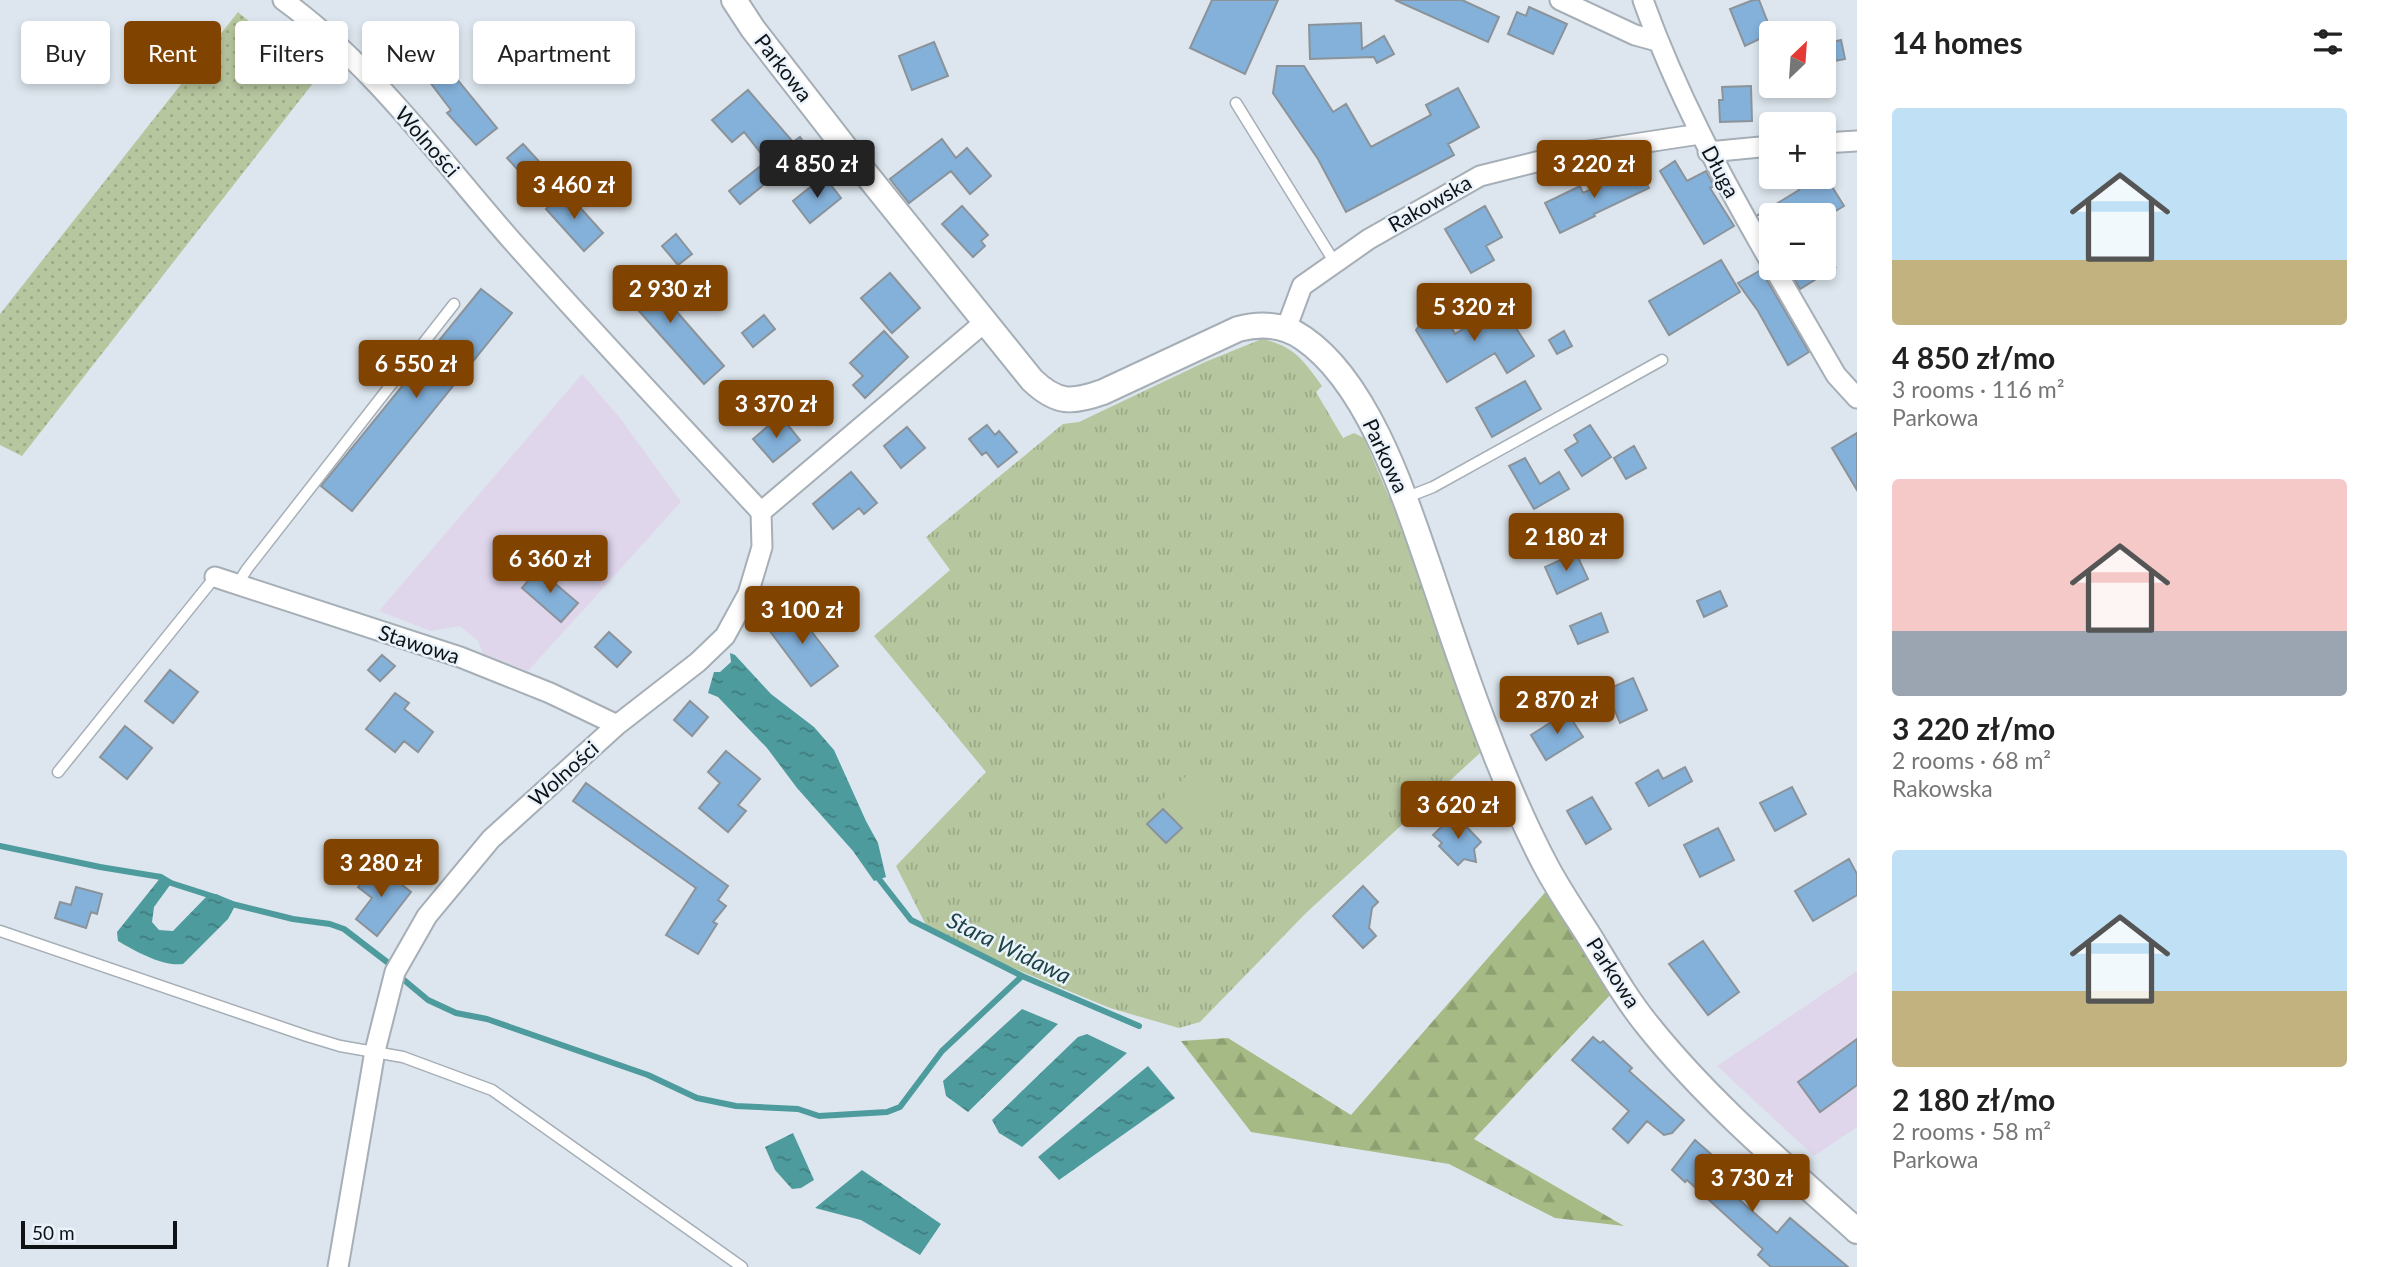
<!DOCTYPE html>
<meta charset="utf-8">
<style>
body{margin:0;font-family:Lato,sans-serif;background:#f2f2f2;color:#222;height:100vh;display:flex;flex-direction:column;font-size:26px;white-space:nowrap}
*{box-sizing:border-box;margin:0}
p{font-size:23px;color:#767676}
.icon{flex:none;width:38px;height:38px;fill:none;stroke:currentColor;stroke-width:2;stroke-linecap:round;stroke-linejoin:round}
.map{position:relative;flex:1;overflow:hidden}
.panel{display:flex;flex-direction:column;background:#fff;width:525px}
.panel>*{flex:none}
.hud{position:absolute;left:21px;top:21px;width:665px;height:63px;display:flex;gap:14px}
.needle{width:46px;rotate:25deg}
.buttons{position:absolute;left:1759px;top:21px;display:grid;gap:14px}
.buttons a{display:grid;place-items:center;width:77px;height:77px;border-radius:7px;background:#fff;box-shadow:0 4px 10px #0003;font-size:35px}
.scale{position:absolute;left:21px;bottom:18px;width:156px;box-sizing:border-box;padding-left:7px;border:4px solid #101315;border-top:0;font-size:19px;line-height:24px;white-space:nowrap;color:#101315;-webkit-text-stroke:5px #eaf3fb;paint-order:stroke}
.price{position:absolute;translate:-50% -60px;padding:0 16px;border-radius:7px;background:#804300;color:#fff;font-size:23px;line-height:46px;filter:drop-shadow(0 2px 4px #0008)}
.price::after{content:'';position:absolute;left:50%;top:42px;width:21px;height:16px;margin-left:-10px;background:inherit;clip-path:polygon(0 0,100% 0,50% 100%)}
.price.on{background:#222;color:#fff}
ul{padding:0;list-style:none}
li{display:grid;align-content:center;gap:14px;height:371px;padding:0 35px}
li span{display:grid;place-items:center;height:217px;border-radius:7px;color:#555}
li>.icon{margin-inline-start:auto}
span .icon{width:126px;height:126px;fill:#fffc;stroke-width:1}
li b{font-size:30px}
h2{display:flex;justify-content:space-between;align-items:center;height:84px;padding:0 35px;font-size:30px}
.chip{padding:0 24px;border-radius:7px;background:#fff;box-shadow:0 4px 10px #0003;font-size:24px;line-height:63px}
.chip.on{background:#804300;color:#fff}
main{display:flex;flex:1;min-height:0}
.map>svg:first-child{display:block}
.industrial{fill:#dfd6ec}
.grass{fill:url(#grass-dots)}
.forest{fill:url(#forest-firs)}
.park{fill:url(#park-tufts)}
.pitch{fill:#b6c69e}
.water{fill:url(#water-ripples)}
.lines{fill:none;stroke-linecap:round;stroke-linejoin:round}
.stream{stroke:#4e9b9d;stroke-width:6}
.building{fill:#84b1da;stroke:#8b939a;stroke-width:2}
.service-casing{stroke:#a6aeb6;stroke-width:13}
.minor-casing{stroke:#a6aeb6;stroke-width:23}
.tertiary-casing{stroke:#a6aeb6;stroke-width:28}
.service{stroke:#fff;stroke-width:10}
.minor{stroke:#fff;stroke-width:19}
.tertiary{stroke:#fff;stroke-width:24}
.labels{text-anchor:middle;stroke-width:5;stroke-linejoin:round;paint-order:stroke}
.street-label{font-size:21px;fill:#101315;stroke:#eaf3fb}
.water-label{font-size:23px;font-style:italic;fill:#1f4445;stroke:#eaf3fb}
</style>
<main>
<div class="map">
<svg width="1857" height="1267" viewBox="0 0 1857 1267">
<defs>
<pattern id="grass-dots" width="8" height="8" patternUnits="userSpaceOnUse" patternTransform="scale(1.75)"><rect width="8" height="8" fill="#b6c69e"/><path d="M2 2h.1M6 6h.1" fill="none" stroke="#9ba987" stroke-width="1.8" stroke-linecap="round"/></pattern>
<pattern id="forest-firs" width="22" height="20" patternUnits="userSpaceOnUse" patternTransform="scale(1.75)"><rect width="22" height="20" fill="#a6ba85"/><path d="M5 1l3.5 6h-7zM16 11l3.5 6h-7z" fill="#8e9f72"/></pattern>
<pattern id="park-tufts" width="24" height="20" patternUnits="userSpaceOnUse" patternTransform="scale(1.75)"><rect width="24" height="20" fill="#b6c69e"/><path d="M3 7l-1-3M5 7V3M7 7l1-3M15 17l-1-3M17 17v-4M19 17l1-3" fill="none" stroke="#9ba987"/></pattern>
<pattern id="water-ripples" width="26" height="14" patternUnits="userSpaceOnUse" patternTransform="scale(1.75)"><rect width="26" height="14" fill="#4e9b9d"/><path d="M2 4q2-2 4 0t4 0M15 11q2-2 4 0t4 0" fill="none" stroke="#3f7d7f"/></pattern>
</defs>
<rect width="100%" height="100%" fill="#dde6ee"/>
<path class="industrial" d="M582 374 620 418 681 502 528 671 483 654 478 641 460 626 431 631 379 611Z
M1857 971V1127L1814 1156 1717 1066Z"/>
<path class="grass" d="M238 12 317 78 22 456 0 445V314Z"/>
<path class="forest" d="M1549 888 1613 992 1474 1139 1624 1226 1555 1218 1449 1164 1251 1132 1181 1041 1228 1038 1351 1115Z"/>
<path class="park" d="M1262 339C1294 346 1304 361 1322 386L1316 392 1343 438 1354 433 1364 438 1402 528 1480 753 1306 913 1200 1022 1179 1028 1110 1008 996 961 927 927 896 866 986 772 874 636 950 570 926 537 1063 424 1079 422 1205 362Z"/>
<path class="pitch" d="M1192 770 1222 801 1190 833 1160 802Z"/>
<path class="water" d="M730 653 735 655 771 694 814 727 834 750 866 821 878 843 886 877 874 881 853 851 797 788 767 748 718 697 708 693 714 672H720L731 662Z
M161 877 173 881 154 907 152 922 159 930 173 931 207 896 216 894 233 901 235 906 228 919 183 964C163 967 135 951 118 941L117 932Z
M1022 1009 1058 1024 968 1112 946 1096 943 1081Z
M1087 1034 1127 1053 1022 1147 999 1133 992 1120 1078 1037Z
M1148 1066 1175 1098 1059 1180 1038 1157Z
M793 1133 814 1180 801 1188 792 1189 775 1170 765 1147Z
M862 1170 941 1224 920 1255 861 1220 815 1208Z"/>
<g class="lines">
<path class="stream" d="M0 846 100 867 161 877 171 883 218 898
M879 879 911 920 1022 976 1139 1026
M228 903 293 919 330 924 344 929 387 962
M404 980 428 1000 456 1013 487 1019 648 1075 697 1098 736 1106 798 1109 819 1116 887 1112 900 1107 942 1051 1022 976"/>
</g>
<path class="building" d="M1212 0H1278L1245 74 1190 48Z
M1395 0H1462L1499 17 1488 42Z
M1753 0H1759L1772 33 1745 46 1730 9Z
M1529 7 1567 24 1553 54 1508 34 1517 12 1526 16Z
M1361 23 1362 49 1384 36 1394 54 1377 63 1374 57 1310 59 1309 25Z
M1841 40 1845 59 1824 63V44Z
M437 41 457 67 451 72 497 128 476 145 447 113 451 110 413 60Z
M934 42 948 76 912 90 899 56Z
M1277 66H1304L1333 112 1346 104 1371 147 1431 115 1426 105 1458 88 1479 127 1448 144 1454 155 1346 212 1318 159 1273 93Z
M1751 86 1752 121 1720 122 1719 100H1723L1722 87Z
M748 90 793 142 800 137 807 147 801 152 802 154 740 204 729 191 767 161 744 132 732 142 712 120Z
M942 139 956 158 967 148 991 176 970 194 951 171 909 203 890 179Z
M523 144 545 168 529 182 507 158Z
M1675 161 1687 181 1706 171 1714 186 1710 188 1734 226 1704 244 1660 171Z
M1639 167 1649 188 1594 214 1595 216 1560 233 1545 203 1580 186 1583 193Z
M824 176 841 198 810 223 793 201Z
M1791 177H1826L1844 206 1829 215H1758L1799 190Z
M565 191 603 233 584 251 546 209Z
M962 206 988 235 981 241 985 246 973 257 942 224Z
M1485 206 1502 237 1486 246 1494 260 1471 273 1445 229Z
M676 234 692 254 678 265 662 246Z
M1721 260 1740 292 1669 335 1649 301Z
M637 266 724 366 704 384 615 284Z
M1788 268H1834L1800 289Z
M1761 270 1809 352 1788 365 1758 311 1738 283Z
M890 273 920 308 892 333 861 298Z
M481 289 512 313 352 511 321 486Z
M1501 305 1534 356 1507 373 1495 353 1447 382 1416 330 1423 320 1432 315 1444 314 1455 334Z
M764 315 775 329 753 347 742 333Z
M884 331 908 357 865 398 853 385 863 376 850 363Z
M1564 331 1572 346 1557 354 1549 340Z
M1525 381 1541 409 1492 437 1476 408Z
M774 421 781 429 787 424 800 440 773 462 753 439Z
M987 425 995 435 999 431 1017 452 998 467 986 452 982 455 969 439Z
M1590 425 1611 457 1582 476 1565 450 1578 442 1574 435Z
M907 427 925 448 901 468 884 446Z
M1857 433V490L1832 448Z
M1634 446 1646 468 1626 479 1614 458Z
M1525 458 1540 484 1559 472 1569 489 1534 509 1509 466Z
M851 472 877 503 864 514 859 508 833 529 813 504Z
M1576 553 1588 579 1557 594 1545 567Z
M540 567 554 579 552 581 578 603 561 622 522 588Z
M1720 591 1727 606 1704 617 1697 601Z
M792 606 838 666 811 686 766 626Z
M1601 613 1608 632 1578 644 1570 626Z
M609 632 631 652 617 667 595 647Z
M382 655 395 666 380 681 368 670Z
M170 670 198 692 173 723 145 701Z
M1633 678 1647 710 1620 723 1606 690Z
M395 693 409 703 404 709 433 732 418 752 404 741 395 752 366 729Z
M690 701 708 717 692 736 674 720Z
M1567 712 1583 737 1546 760 1531 735Z
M125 726 152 748 127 779 100 757Z
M726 751 760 779 738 805 746 811 728 832 699 808 720 783 708 772Z
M1685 767 1692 781 1649 806 1636 783 1658 770 1663 779Z
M586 783 728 886 718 900 726 906 713 922 717 924 698 954 666 935 696 888 573 801Z
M1792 787 1806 814 1775 831 1760 803Z
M1592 797 1611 829 1586 844 1567 811Z
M1163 809 1182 828 1166 843 1147 824Z
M1452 817 1460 825 1463 823 1481 842 1474 849 1476 862 1464 859 1458 865 1439 846 1442 843 1433 835Z
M1718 828 1734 860 1700 877 1684 845Z
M1849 859 1857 874V895L1813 921 1795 891Z
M376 864 411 892 377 936 356 919 372 898 358 887Z
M1363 886 1378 902 1372 908 1369 928 1376 936 1363 948 1333 916Z
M76 887 102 894 97 914 91 912 86 928 55 918 60 902 71 905Z
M1703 941 1739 992 1708 1015 1669 964Z
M1593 1037 1600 1043 1603 1041 1632 1068 1629 1071 1684 1120 1672 1133 1664 1135 1647 1121 1628 1143 1613 1129 1629 1111 1572 1060Z
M1857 1039V1085L1820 1112 1798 1082Z
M1695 1140 1728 1169 1730 1167 1746 1181 1734 1195 1777 1233 1790 1218 1848 1267H1771L1758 1255 1763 1249 1687 1180 1685 1182 1672 1170Z"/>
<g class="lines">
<defs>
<path id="service" d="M1236 103 1335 263
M1405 498 1433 487 1662 360
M237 585 247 569 454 304
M58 772 215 577
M0 931 307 1036 340 1046 403 1057 492 1090 742 1267"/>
<path id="minor" d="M283 0C373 65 440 159 513 242 594 333 678 422 761 512L986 321
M1560 0 1635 35 1657 41
M1643 0C1676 92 1722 178 1771 263
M1824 143 1857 141
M1708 152 1771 146
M1774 268 1836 375 1857 398
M1286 329 1302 286 1369 239 1480 176 1568 154 1700 134
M215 577 460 657 550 693 617 725
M338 1267 375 1051 395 972 427 916 491 839 617 725 698 662 725 636 748 594 762 547 761 512"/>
<path id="tertiary" d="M734 0 753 29 850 154 1032 380C1057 404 1072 403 1103 392L1238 329C1261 323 1283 324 1303 338 1369 383 1405 498 1430 570 1448 623 1465 675 1485 727 1503 775 1523 823 1547 868 1560 892 1575 914 1589 936 1608 967 1626 999 1649 1027 1710 1103 1785 1166 1857 1231"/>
</defs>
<use href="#service" class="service-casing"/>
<use href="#minor" class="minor-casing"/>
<use href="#tertiary" class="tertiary-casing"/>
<use href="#service" class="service"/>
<use href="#minor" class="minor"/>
<use href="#tertiary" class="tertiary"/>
</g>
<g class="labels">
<g class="street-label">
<text transform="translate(783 68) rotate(52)" y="7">Parkowa</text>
<text transform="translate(427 142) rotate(49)" y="7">Wolności</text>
<text transform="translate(1720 172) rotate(62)" y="7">Długa</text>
<text transform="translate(1430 204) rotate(-30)" y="7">Rakowska</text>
<text transform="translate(1385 456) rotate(65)" y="7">Parkowa</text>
<text transform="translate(419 645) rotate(18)" y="7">Stawowa</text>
<text transform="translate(564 774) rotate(-42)" y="7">Wolności</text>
<text transform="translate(1613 973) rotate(57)" y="7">Parkowa</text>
</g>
<g class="water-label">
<text transform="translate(1009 948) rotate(26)" y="8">Stara Widawa</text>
</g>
</g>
</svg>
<div class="buttons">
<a><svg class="needle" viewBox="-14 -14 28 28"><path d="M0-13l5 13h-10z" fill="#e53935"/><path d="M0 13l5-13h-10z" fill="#767676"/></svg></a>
<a>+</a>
<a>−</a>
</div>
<div class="scale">50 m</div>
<b class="price on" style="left:817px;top:200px">4 850 zł</b>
<b class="price" style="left:1594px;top:200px">3 220 zł</b>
<b class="price" style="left:574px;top:221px">3 460 zł</b>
<b class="price" style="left:670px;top:325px">2 930 zł</b>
<b class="price" style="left:1474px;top:343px">5 320 zł</b>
<b class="price" style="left:416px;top:400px">6 550 zł</b>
<b class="price" style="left:776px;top:440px">3 370 zł</b>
<b class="price" style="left:1566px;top:573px">2 180 zł</b>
<b class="price" style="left:550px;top:595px">6 360 zł</b>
<b class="price" style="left:802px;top:646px">3 100 zł</b>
<b class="price" style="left:1557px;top:736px">2 870 zł</b>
<b class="price" style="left:1458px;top:841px">3 620 zł</b>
<b class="price" style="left:381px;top:899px">3 280 zł</b>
<b class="price" style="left:1752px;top:1214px">3 730 zł</b>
<div class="hud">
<a class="chip">Buy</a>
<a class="chip on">Rent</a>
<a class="chip">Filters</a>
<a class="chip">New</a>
<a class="chip">Apartment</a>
</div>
</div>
<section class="panel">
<h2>14 homes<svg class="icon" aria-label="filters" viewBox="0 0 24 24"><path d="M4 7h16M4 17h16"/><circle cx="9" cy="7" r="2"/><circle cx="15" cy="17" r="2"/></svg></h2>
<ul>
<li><span style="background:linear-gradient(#bfe0f5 70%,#c2b280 0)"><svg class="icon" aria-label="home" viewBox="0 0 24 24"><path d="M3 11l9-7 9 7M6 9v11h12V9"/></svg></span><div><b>4 850 zł/mo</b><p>3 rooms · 116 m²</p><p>Parkowa</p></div></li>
<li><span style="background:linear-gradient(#f6c9c9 70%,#9aa5b1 0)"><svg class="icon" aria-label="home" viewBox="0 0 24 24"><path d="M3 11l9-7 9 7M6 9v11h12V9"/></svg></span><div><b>3 220 zł/mo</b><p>2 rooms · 68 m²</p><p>Rakowska</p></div></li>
<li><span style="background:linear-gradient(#bfe0f5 65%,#c2b280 0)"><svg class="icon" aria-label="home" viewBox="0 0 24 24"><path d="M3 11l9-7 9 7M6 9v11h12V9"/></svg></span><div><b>2 180 zł/mo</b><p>2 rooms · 58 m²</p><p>Parkowa</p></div></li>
</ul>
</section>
</main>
